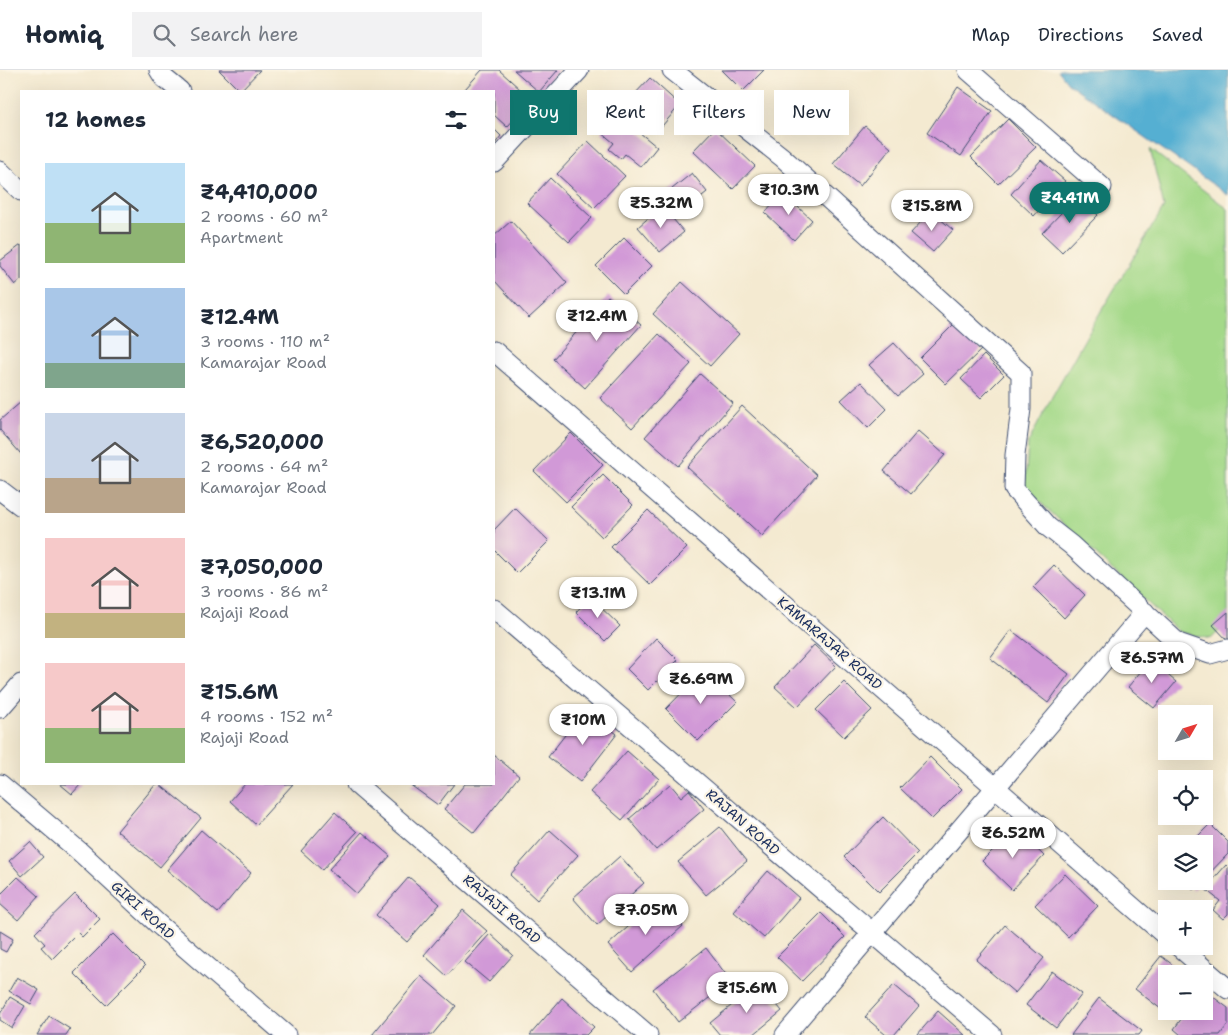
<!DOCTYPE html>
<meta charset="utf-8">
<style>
body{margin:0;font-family:"Shantell Sans",sans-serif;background:#f2f2f3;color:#1f2937;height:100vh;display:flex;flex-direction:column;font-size:19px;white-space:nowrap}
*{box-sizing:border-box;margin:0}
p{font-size:16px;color:#747a83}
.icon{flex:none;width:28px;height:28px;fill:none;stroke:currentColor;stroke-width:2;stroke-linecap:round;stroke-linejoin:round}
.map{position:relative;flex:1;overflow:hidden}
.details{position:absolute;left:20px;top:20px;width:475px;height:695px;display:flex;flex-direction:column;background:#fff;border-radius:0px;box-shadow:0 5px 20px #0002}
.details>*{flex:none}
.top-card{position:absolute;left:510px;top:20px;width:475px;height:45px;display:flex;gap:10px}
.needle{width:32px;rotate:51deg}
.controls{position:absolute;left:1158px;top:635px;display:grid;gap:10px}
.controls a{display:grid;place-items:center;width:55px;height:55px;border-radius:0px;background:#fff;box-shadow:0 5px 20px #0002;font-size:25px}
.price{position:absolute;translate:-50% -42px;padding:0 11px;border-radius:18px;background:#fff;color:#222;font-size:16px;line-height:32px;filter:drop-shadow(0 1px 2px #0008)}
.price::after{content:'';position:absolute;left:50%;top:30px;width:15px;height:11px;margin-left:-8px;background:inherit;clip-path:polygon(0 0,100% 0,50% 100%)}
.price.selected{background:#0f766e;color:#fff}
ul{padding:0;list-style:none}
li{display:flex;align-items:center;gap:15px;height:125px;padding:0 25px}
li span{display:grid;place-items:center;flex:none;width:140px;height:100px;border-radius:0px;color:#555}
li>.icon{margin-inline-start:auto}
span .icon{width:60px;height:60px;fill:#fffc;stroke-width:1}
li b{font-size:21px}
h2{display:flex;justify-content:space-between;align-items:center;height:60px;padding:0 25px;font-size:21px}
.tag{padding:0 18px;border-radius:0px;background:#fff;box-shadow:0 5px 20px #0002;font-size:18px;line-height:45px}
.tag.selected{background:#0f766e;color:#fff}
header{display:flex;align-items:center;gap:30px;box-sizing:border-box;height:70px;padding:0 25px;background:#fff;border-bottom:1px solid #e0e1e3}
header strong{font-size:24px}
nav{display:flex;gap:28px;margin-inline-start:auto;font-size:18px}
.search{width:350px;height:45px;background:#f2f2f3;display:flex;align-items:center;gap:12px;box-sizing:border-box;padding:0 18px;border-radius:0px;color:#747a83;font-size:19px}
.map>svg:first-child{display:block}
.green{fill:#a4d989;stroke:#608474}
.water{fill:#55afd2;stroke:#386f98}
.building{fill:#d199d7}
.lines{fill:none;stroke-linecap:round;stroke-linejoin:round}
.street-casing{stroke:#3c4b6f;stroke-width:21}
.street{stroke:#fff;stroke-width:19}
.labels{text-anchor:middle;stroke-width:4.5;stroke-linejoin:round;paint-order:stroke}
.street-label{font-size:14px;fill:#1b2f5e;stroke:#fcf5e5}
</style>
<header>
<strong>Homiq</strong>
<div class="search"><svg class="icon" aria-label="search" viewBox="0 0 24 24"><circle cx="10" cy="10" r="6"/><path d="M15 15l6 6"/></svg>Search here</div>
<nav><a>Map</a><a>Directions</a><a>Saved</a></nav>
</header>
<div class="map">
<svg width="1228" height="965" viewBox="0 0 1228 965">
<rect width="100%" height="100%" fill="#fcf5e5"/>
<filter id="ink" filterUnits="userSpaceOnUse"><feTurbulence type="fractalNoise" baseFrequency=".02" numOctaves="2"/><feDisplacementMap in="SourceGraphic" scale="10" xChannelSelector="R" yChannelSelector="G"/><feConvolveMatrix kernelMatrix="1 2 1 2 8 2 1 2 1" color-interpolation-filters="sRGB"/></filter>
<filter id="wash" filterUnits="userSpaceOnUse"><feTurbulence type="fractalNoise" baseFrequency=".0096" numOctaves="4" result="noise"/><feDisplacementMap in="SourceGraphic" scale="20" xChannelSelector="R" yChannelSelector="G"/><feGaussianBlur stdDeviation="1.12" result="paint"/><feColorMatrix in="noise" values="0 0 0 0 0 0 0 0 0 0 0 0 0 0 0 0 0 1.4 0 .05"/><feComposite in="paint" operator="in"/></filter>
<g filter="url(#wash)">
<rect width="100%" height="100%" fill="#f4ead1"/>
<path class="green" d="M1150 79 1228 139V552L1211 569 1179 562 1025 418 1028 373 1053 325 1095 251 1164 137Z"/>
<path class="water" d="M1058 0H1228V125L1068 13Z"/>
<g id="blocks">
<path class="building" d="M219 0H260L240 21Z
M482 0H499L532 30 507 57 494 45V21H468L465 19Z
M514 0H558L539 22Z
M722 0H764L743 21Z
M650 8 680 35 662 56 631 28Z
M958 17 992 41 961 86 927 63Z
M620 39 642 58 639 62 657 77 641 97 625 84 621 89 609 79 614 73 601 62Z
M1008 49 1036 77 998 114 971 87Z
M865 56 891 78 860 116 833 94Z
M715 58 755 96 733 119 693 81Z
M494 59 501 66 494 75Z
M588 71 625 106 594 138 557 104Z
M1041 90 1065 111 1034 146 1011 124Z
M692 103 707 122 682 142 667 123Z
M550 108 592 148 569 172 527 133Z
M783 123 812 150 794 170 765 143Z
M1078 125 1098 145 1062 182 1042 163Z
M662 136 684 162 660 182 638 157Z
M931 141 953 160 933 182 911 163Z
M511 151 567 213 529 248 494 210V166Z
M624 168 652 196 624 224 596 196Z
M21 175V210L15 215 0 196V191Z
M682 212 739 264 710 296 653 244Z
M608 226 641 255 585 318 553 289Z
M955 253 981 280 946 314 920 288Z
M659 264 691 294 632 358 600 328Z
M894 273 923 304 898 326 869 295Z
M984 285 1004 305 981 328 961 309Z
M700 304 733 333 678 396 645 367Z
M861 312 887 339 868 358 841 330Z
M21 332V384L0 360V350Z
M742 336 817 405 762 466 687 397Z
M918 361 945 385 911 424 884 401Z
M571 363 603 395 566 432 534 401Z
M603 405 633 435 602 467 571 437Z
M515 438 549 471 517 503 494 480V460Z
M648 440 687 478 650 515 611 477Z
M1054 495 1085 525 1064 548 1033 517Z
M590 527 620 556 605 571 576 542Z
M1228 542V571L1213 555Z
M1011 560 1069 604 1048 633 990 588Z
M656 568 678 590 648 620 627 599Z
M814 575 836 596 797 637 775 617Z
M1150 590 1176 612 1154 638 1128 617Z
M704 600 737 632 698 671 666 639Z
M844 612 872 640 844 667 816 640Z
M585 639 617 664 580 712 548 687Z
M627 681 659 709 622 750 590 722Z
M494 685 519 706 474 763 444 739 465 714H494Z
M930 687 962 719 932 749 900 718Z
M60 714H81L72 724Z
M156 714H159L201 748 160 797 117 761Z
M245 714H293L256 755 230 731Z
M409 714H454L438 735Z
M670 714 681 727 689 720 704 739 656 780 629 749Z
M335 742 357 762 322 800 301 781Z
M883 747 918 783 879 822 844 787Z
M1210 754 1228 772V784L1204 809V774H1190Z
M720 757 747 791 706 825 678 792Z
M1015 758 1044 786 1012 820 982 791Z
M201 760 251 803 218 843 167 800Z
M550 760 578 785 537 830 510 805Z
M362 762 390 786 357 824 329 799Z
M30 772 43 787 22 806 9 791Z
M620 786 644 813 597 855 573 828Z
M1226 795 1228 797V844L1223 849 1213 840 1220 831 1205 819Z
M768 801 799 828 764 868 733 841Z
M1065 804 1098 836 1068 867 1035 835Z
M18 807 39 826 18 850 0 834V825Z
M409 807 440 834 407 872 376 845Z
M1185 811H1201L1193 820Z
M75 824 100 849 82 867 78 863 52 889 41 877 45 874 35 863Z
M659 829 683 856 632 902 608 875Z
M463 840 487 861 447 906 424 885Z
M821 843 845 867 802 911 777 887Z
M1005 855 1044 888 1015 923 976 890Z
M0 861 13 869 6 882 0 879Z
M113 864 145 896 106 935 74 903Z
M490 864 513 885 489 912 465 892Z
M706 878 731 911 678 952 653 919Z
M1161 886 1185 904H1166V943L1135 919Z
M1052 901 1082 924 1056 958 1026 935Z
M421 906 456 936 432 965H372Z
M17 907 39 920 31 934 9 921Z
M759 913 782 941 753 965H720L710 953Z
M894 915 919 936 894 965H886L865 947Z
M1204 920 1228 938V954L1220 965H1181L1174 959 1187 941H1204Z
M10 927 25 936 12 958 0 950V944Z
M562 928 594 957 586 965H530Z
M1099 928 1142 961 1139 965H1071Z
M938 941 965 965H917Z
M49 946 70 959 66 965H37Z"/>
</g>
</g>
<g filter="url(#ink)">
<use href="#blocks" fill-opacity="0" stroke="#3c4b6f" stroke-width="1"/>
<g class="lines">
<defs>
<path id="street" d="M159 0 164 8 180 21
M672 0 782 87 1021 303V339L1015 385 1014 419 1048 457 1071 475 1178 573 1210 584 1228 579
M968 0 1102 117
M494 92 579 0
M0 101 21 121
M494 281 1166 866
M0 420 21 436
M494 539 992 965
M0 638 21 614
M0 714 79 781 158 854 286 965
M356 714 648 965
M1178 876 1228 919
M785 965 1145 542"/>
</defs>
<use href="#street" class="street-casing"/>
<use href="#street" class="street"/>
</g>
</g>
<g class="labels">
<g class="street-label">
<text transform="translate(830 573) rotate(41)" y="5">KAMARAJAR ROAD</text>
<text transform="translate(743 752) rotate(41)" y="5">RAJAN ROAD</text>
<text transform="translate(502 839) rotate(41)" y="5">RAJAJI ROAD</text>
<text transform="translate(143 840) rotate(42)" y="5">GIRI ROAD</text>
</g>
</g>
</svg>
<div class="controls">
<a><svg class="needle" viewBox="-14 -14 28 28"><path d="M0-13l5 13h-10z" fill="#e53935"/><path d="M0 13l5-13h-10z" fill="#747a83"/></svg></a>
<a><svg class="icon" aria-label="locate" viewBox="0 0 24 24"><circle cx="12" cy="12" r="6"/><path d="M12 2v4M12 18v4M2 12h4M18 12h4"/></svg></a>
<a><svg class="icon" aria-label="layers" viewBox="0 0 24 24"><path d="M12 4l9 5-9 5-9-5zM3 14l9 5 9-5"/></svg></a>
<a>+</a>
<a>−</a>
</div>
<b class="price" style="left:789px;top:146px">₹10.3M</b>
<b class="price selected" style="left:1070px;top:154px">₹4.41M</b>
<b class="price" style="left:661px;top:159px">₹5.32M</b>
<b class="price" style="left:932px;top:162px">₹15.8M</b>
<b class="price" style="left:597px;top:272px">₹12.4M</b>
<b class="price" style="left:598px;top:549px">₹13.1M</b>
<b class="price" style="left:1152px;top:614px">₹6.57M</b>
<b class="price" style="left:701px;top:635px">₹6.69M</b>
<b class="price" style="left:583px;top:676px">₹10M</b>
<b class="price" style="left:1013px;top:789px">₹6.52M</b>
<b class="price" style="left:646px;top:866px">₹7.05M</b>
<b class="price" style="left:747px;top:944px">₹15.6M</b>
<div class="top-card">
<a class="tag selected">Buy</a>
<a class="tag">Rent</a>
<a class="tag">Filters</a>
<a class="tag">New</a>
</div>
<section class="details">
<h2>12 homes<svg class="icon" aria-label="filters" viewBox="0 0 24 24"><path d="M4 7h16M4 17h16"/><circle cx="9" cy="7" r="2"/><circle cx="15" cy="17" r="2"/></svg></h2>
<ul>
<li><span style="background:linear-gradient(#bfe0f5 60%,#8fb573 0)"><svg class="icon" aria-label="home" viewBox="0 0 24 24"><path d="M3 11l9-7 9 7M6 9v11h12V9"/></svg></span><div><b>₹4,410,000</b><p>2 rooms · 60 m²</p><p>Apartment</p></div></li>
<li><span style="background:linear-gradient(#a9c7e8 75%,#7fa58c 0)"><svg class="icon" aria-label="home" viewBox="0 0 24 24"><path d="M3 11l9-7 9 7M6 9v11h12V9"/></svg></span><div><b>₹12.4M</b><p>3 rooms · 110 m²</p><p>Kamarajar Road</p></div></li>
<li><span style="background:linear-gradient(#c9d6e8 65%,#b9a48a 0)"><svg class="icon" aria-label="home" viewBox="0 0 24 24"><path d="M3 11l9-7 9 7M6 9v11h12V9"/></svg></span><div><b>₹6,520,000</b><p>2 rooms · 64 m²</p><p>Kamarajar Road</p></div></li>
<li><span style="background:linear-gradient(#f6c9c9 75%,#c2b280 0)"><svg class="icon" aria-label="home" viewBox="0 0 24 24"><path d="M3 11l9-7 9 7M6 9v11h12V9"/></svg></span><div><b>₹7,050,000</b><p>3 rooms · 86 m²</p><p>Rajaji Road</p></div></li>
<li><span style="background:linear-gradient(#f6c9c9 65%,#8fb573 0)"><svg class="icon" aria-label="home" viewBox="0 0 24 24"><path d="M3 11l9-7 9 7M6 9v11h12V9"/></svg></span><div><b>₹15.6M</b><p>4 rooms · 152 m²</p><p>Rajaji Road</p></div></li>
</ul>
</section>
</div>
